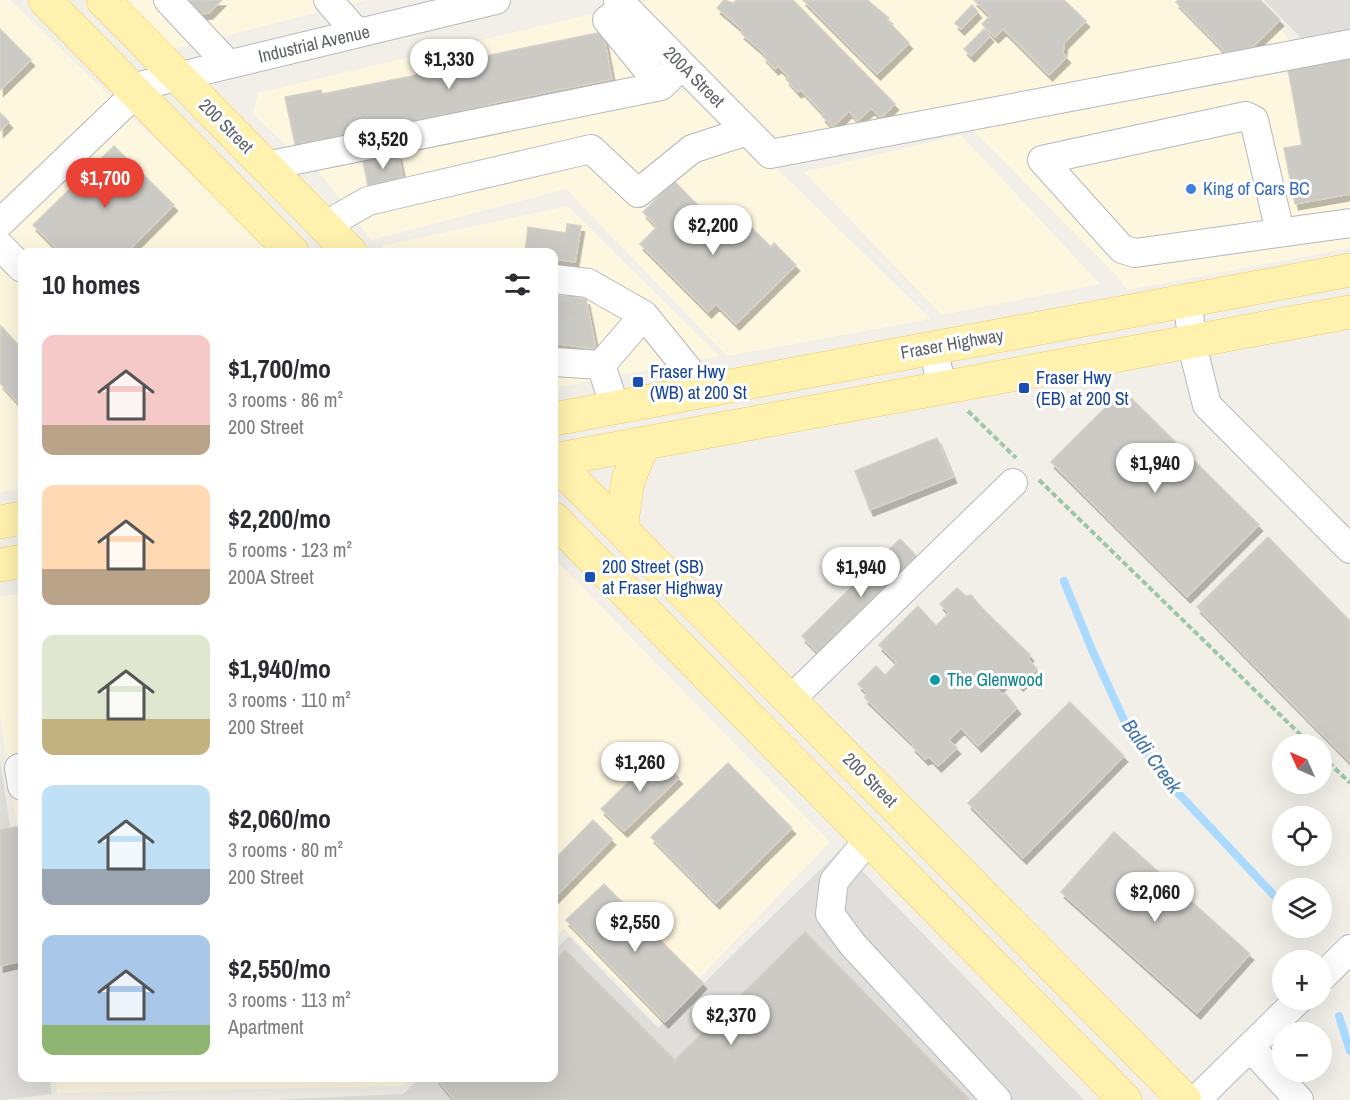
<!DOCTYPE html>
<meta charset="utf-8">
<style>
body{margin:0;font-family:"Archivo Narrow",sans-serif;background:#f7f7f7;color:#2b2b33;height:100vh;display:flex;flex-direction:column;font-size:22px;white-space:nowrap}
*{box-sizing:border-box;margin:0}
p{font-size:20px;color:#7c7c81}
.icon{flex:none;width:33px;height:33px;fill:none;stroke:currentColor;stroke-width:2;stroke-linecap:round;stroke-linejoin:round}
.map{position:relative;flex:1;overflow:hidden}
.panel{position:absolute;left:18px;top:248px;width:540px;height:834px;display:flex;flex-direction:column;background:#fff;border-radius:12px;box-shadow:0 6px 24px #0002}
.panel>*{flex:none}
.needle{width:39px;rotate:315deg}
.fabs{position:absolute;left:1272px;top:734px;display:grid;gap:12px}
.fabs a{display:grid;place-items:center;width:60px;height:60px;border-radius:50%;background:#fff;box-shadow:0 6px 24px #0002;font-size:30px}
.price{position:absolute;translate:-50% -51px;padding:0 14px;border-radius:21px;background:#fff;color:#222;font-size:20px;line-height:39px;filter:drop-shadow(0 2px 3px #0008)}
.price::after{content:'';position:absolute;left:50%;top:36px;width:18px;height:14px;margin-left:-9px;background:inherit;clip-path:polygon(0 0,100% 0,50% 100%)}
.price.active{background:#ea4335;color:#fff}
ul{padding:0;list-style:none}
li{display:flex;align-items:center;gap:18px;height:150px;padding:0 24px}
li span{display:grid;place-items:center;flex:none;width:168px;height:120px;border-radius:12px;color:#555}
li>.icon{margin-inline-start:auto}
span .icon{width:72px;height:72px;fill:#fffc;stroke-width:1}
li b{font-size:26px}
h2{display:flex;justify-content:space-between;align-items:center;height:72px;padding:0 24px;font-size:26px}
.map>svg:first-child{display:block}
.commercial{fill:#fef7e0}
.industrial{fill:#e0deda}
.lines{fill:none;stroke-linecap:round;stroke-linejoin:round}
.stream{stroke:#aadaff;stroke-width:8}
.building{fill:#cccac5;stroke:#d6d1c6;stroke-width:1.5;filter:url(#shadow)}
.minor-tunnel{stroke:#ccccc8;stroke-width:28;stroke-dasharray:28 14;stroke-linecap:butt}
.minor-casing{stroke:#b5b8bc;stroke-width:30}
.major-casing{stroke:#f2c960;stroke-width:34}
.path{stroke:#9cc7a9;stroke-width:4;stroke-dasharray:6 3;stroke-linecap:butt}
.minor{stroke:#fff;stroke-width:28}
.major{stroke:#fff2af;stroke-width:33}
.shop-dot{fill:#3f7fe0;stroke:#fff;stroke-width:2}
.transit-dot{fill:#1a4fb4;stroke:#fff;stroke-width:2}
.culture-dot{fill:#0f9aa8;stroke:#fff;stroke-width:2}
.labels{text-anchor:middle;stroke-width:6;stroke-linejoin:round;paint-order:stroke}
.street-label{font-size:18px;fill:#5f6368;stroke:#fff}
.shop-label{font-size:18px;fill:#366cbe;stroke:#fff;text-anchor:start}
.transit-label{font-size:18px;fill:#164399;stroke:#fff;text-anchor:start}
.culture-label{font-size:18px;fill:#0d838f;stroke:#fff;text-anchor:start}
.water-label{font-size:20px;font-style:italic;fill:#4174aa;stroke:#fff}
</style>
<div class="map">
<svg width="1350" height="1100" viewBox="0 0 1350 1100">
<defs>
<filter id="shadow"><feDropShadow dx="3.5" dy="6" stdDeviation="0" flood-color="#0004"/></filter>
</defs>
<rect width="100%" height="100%" fill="#f1efe8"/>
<path class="commercial" d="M0 0H10L272 252H22V489L0 492Z
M122 0H367L176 48H172Z
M651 0H1253L1295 46 770 140 703 76 308 166 253 114 258 93Z
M1350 61V248L1127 290 1118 277 973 130Z
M695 89 931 319 727 356 566 189 371 240 317 169Z
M961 135 1100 284 942 315 804 172Z
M568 206 719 356 554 388V252H387L381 246Z
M554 558 830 842 658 1021 564 929 554 939Z
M22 593V863L0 715V597Z
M55 1077H412L403 1086 57 1093Z"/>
<path class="industrial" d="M1264 0H1350V38L1308 45Z
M0 760 22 905V1077H49L52 1094 3 1100H0Z
M841 849 1084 1100H267L403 1094 421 1077H554V951L569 936 658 1028Z"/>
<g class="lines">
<path class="stream" d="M1064 581 1092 650 1127 727 1178 793 1282 904
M1302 927 1308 933
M1339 1016 1350 1051"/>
</g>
<path class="building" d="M184 0H222L209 13 198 14Z
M724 0 733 3 737 0H793L895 104 881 118 871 108 858 121 849 111 833 127 822 116 824 114 801 90 798 92 786 79 789 77 778 66 775 69 763 56 765 54 741 33 743 30 717 8Z
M803 0H867L889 18 887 20 909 43 877 74Z
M974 0H1064L1086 21 1064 43 1063 53 1067 57 1049 75 1003 29 995 37 982 24 990 16Z
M1178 0H1260L1280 20 1236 63 1176 2Z
M972 5 978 12 961 29 955 23Z
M0 29 31 60 0 90Z
M984 29 990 36 971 56 964 49Z
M603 32 612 79 488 104 490 110 314 142 315 145 296 149 285 97 321 90 322 94 417 75 416 70Z
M1350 57V194L1295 204 1284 148 1302 145 1288 69Z
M0 113 9 122 0 131Z
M114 146 174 205 127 252H60L33 225Z
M398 154 403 179 368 186 363 161Z
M674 181 725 233 736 225 747 226 750 230 752 228 771 247 774 243 796 265 736 324 716 304 708 312 640 244 657 227 643 212Z
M567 224 581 226 575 262 554 259V252H525L528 227 566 233Z
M554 295 586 299 596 349 554 343Z
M1 326 22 349V407L0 383Z
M1123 390 1259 525 1187 597 1051 462Z
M937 438 953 477 870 510 855 471Z
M1268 537 1350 621V762L1197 607Z
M900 539 920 560 822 657 802 636Z
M957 588 966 596 971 595 982 608 1030 655 1028 659 1037 669 1020 685 1011 676 997 689 1003 695 1005 693 1017 708 978 746 961 728 949 740 957 748 938 766 929 757 925 759 912 746 914 745 865 698 866 692 858 684 876 666 885 675 897 663 879 645 918 606 936 626 949 613 940 604Z
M1070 702 1124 756 1023 858 968 803Z
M656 755 679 778 624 831 601 809Z
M728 763 792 828 716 903 651 837Z
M593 820 612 839 554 898V860Z
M22 826V961L0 966V830Z
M1114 832 1250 954 1197 1013 1061 892Z
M604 884 703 983 665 1022 566 920Z
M805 932 970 1100H454L436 1078 554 1077V962L565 950 675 1060Z"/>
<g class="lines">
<path class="minor-tunnel" d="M561 344V296"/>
<defs>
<path id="minor" d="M168 0 228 64
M328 0 357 33
M618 0 770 154 1350 44
M625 7 607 20 661 86
M131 88 496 0
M266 166 661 86 682 65
M0 223 136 93
M327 229 340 217 368 201 591 149 638 193 692 149 747 131
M1280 232 1254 120 1246 116 1042 160 1122 249 1135 253 1350 223
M0 246 22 268
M554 279 588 283 644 315 691 373 699 391
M1187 300 1195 357 1207 405 1350 549
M933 347 942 388
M554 362 601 365 615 407
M601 365 644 315
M790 700 1013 483
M19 768 22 786
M869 839 834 881 830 914 853 945 997 1100
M1322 977 1350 949
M1250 1047 1299 1100
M1196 1100 1299 999"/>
<path id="major" d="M45 0 292 252
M103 0 350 252
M554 419 1350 270
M554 460 1350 312
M554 461 1185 1100
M554 519 1125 1100
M0 522 22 518
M621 528 628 480 643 445
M0 565 22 561"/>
</defs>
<use href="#minor" class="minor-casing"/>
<use href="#major" class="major-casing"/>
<path class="path" d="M968 411 1016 458
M1039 480 1310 744
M1322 756 1350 783"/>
<use href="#minor" class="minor"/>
<use href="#major" class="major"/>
</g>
<circle class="shop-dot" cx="1191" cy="189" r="6"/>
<g class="transit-dot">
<rect x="632" y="376" width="12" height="12" rx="3"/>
<rect x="1018" y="382" width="12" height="12" rx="3"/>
<rect x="584" y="571" width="12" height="12" rx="3"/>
</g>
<circle class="culture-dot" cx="935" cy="680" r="6"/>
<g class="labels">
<g class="street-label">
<text transform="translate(314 44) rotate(-13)" y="6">Industrial Avenue</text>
<text transform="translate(694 77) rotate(45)" y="6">200A Street</text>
<text transform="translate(226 126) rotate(45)" y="6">200 Street</text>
<text transform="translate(952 344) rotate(-10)" y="6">Fraser Highway</text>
<text transform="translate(870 780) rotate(45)" y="6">200 Street</text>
</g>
<g class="shop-label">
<text x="1203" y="195">King of Cars BC</text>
</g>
<g class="transit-label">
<text x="650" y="378">Fraser Hwy<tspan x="650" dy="21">(WB) at 200 St</tspan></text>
<text x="1036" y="384">Fraser Hwy<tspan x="1036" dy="21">(EB) at 200 St</tspan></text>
<text x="602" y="573">200 Street (SB)<tspan x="602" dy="21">at Fraser Highway</tspan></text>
</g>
<g class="culture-label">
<text x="947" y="686">The Glenwood</text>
</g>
<g class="water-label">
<text transform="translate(1152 756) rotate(54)" y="7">Baldi Creek</text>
</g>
</g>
</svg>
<div class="fabs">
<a><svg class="needle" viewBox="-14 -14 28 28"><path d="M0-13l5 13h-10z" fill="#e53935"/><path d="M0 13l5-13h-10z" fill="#7c7c81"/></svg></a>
<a><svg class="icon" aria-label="locate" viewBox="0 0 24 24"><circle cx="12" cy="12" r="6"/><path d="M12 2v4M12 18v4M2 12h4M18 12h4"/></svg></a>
<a><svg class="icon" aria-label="layers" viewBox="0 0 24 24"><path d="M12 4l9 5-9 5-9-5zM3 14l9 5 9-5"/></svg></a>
<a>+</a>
<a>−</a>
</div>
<b class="price" style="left:449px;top:90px">$1,330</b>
<b class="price" style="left:383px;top:170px">$3,520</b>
<b class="price active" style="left:105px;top:209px">$1,700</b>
<b class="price" style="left:713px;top:256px">$2,200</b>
<b class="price" style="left:1155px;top:494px">$1,940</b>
<b class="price" style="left:861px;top:598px">$1,940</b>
<b class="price" style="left:640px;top:793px">$1,260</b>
<b class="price" style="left:1155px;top:923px">$2,060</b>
<b class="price" style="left:635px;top:953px">$2,550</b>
<b class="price" style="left:731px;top:1046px">$2,370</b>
<section class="panel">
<h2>10 homes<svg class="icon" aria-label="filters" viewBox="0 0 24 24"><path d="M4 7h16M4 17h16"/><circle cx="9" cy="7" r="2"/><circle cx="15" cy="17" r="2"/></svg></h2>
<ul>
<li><span style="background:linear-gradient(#f6c9c9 75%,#b9a48a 0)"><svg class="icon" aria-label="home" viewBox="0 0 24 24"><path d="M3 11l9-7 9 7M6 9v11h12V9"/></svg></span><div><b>$1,700/mo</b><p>3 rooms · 86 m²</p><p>200 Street</p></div></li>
<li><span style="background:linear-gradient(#ffd9b3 70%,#b9a48a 0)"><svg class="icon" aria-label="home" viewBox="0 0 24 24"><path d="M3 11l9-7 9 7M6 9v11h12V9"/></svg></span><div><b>$2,200/mo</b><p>5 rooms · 123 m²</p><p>200A Street</p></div></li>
<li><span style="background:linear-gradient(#dfe7d0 70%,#c2b280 0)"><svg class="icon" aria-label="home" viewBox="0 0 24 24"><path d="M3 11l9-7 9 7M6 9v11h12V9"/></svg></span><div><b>$1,940/mo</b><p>3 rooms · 110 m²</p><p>200 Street</p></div></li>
<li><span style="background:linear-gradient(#bfe0f5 70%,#9aa5b1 0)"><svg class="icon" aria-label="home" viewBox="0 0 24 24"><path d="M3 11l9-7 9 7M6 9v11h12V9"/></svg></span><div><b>$2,060/mo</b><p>3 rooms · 80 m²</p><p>200 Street</p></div></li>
<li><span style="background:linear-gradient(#a9c7e8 75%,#8fb573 0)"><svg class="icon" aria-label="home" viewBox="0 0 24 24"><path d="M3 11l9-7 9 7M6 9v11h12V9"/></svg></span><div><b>$2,550/mo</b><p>3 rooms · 113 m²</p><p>Apartment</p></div></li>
</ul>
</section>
</div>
